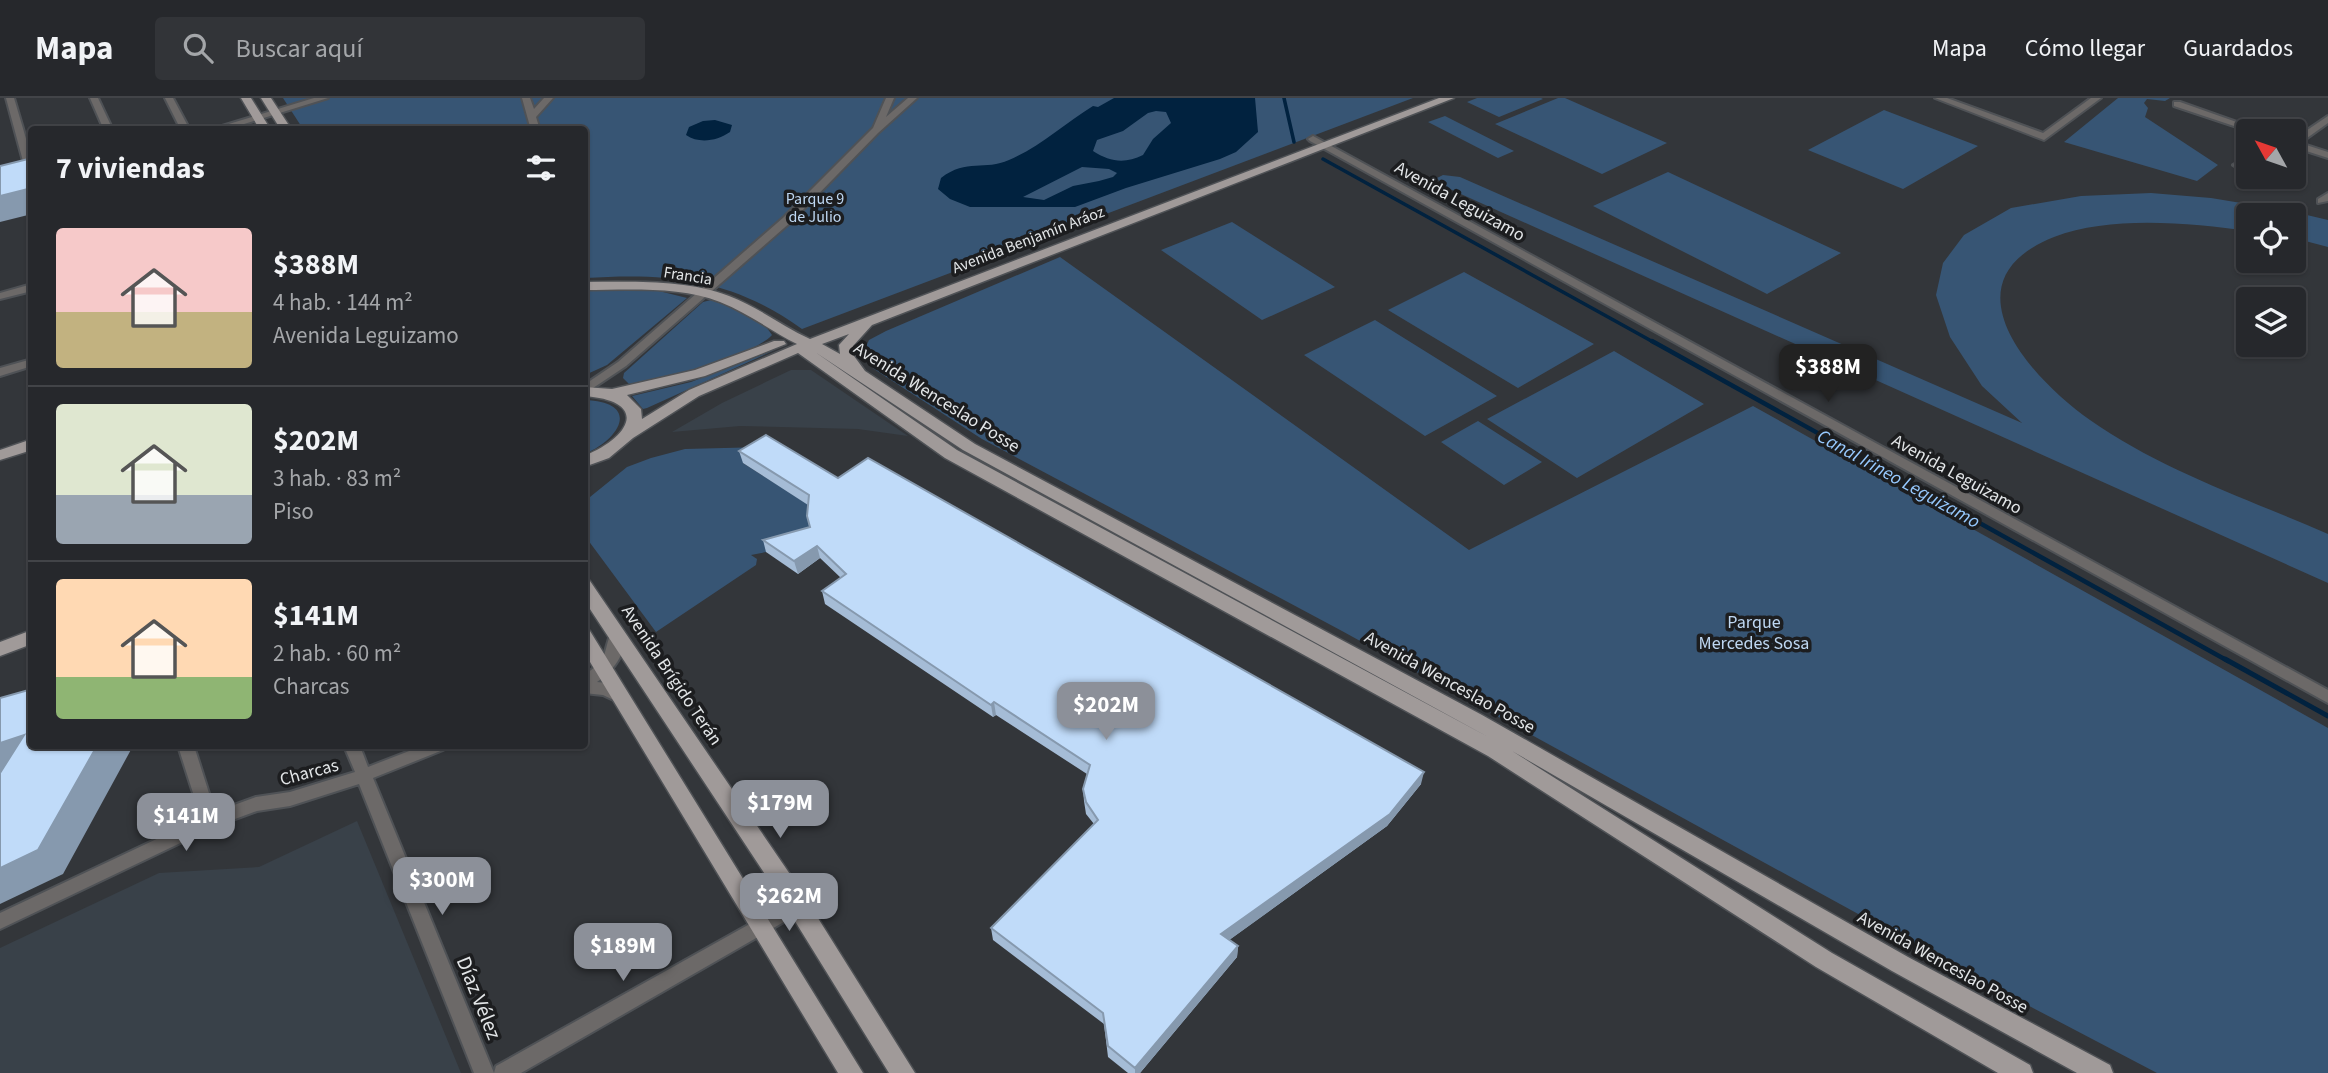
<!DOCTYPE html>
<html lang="es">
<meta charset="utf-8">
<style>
body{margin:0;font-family:"Source Sans 3",sans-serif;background:#323438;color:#f1f3f6;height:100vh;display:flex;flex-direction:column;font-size:26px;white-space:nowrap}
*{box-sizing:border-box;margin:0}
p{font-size:23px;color:#a4a6a9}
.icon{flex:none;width:38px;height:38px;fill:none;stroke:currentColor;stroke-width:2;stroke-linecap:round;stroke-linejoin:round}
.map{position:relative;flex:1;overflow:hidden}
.drawer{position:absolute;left:28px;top:28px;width:560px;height:623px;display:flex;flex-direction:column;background:#26282c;border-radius:7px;box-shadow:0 2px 5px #0004,0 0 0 2px #424448}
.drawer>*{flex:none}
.needle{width:46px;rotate:310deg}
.tools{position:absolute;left:2236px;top:21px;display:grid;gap:14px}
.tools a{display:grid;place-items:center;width:70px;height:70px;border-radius:7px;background:#26282c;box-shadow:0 2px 5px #0004,0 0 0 2px #424448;font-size:35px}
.price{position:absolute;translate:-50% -60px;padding:0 16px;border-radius:14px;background:#8c9099;color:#fff;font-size:23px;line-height:46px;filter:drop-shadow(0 2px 4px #0008)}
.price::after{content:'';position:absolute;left:50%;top:42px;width:21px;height:16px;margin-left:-10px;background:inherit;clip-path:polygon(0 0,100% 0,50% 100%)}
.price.selected{background:#222;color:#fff}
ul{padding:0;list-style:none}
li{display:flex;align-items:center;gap:21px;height:175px;padding:0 28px}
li+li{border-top:2px solid #424448}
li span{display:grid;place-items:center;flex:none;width:196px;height:140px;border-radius:7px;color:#555}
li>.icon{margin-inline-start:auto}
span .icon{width:84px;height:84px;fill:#fffc;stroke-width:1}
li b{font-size:30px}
h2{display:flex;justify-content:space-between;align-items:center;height:84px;padding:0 28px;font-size:30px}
header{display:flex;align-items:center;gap:42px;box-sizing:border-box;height:98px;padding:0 35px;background:#26282c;border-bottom:2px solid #424448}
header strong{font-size:33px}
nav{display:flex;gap:38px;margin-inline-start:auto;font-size:24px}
.search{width:490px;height:63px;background:#323438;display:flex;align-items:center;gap:18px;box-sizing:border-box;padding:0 24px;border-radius:7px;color:#a4a6a9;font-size:26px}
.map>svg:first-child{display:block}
.built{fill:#394149}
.green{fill:#375574}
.water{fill:#01223f;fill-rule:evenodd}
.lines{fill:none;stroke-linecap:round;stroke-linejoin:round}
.stream-far2{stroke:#01223f;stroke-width:3.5}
.stream-far1{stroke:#01223f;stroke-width:4.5}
.stream{stroke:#01223f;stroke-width:5}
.minor-casing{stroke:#4f5256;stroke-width:4}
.major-casing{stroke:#4f5256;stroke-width:3}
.minor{fill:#6c6968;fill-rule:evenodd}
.major{fill:#a09a99;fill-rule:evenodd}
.wall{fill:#a5bcd6}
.shaded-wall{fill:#8699ae}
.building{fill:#c0dbf9;stroke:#8699ae;stroke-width:2}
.labels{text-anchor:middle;stroke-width:7;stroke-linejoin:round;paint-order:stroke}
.far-park-label{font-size:16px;fill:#bed7f2;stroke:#1c1d1f}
.far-street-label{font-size:16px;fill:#e3e6e8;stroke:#1c1d1f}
.street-label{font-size:18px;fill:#e3e6e8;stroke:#1c1d1f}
.park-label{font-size:18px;fill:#bed7f2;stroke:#1c1d1f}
.water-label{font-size:19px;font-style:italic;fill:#97c9fe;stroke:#1c1d1f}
.near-street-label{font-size:21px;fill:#e3e6e8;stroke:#1c1d1f}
</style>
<header>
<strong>Mapa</strong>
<div class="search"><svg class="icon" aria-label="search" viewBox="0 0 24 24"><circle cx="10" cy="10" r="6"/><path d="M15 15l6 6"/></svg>Buscar aquí</div>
<nav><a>Mapa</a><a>Cómo llegar</a><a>Guardados</a></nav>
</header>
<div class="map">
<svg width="2328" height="975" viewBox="0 0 2328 975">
<rect width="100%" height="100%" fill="#33363a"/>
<path class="built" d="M791 272H811L908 338 858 331 740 328 672 334 722 305Z
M357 723 461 975H0V850L159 775 259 769Z"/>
<path class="green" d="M283 0H1413L802 231C731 180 669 175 585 180L584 32 303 31Z
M1477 0H1541L1543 1 1499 19 1467 4Z
M1558 0H1565L1667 45 1602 76 1495 26Z
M2118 0H2170L2165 3 2147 1 2144 5 2148 10 2145 19 2218 67 2197 83 2064 44Z
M1884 12 1978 48 1903 91 1808 52Z
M1445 18 1514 53 1498 60 1428 24Z
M1668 74 1841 155 1767 196 1593 108Z
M1443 77 1460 79 2022 325 1982 288 1950 239 1936 197 1943 165 1964 137 2011 110 2081 98 2151 95 2211 100 2290 113 2328 122V149L2294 140V117H2249V133C2190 125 2111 117 2054 139 1943 183 2029 279 2090 322 2161 372 2248 401 2328 436V485L1443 88 1437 80Z
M1232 124 1335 189 1262 222 1161 152Z
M1060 159 1469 452 1753 308 2328 630V975H2157L1953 868 1342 533 982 341 874 271 863 255 869 242 886 233Z
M1464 174 1594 246 1518 290 1388 212Z
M585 191 659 193 687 200 607 267 585 277Z
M711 202C730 209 761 218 772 237 753 258 659 285 629 286L623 280 624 275 703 204Z
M1375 222 1497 298 1425 338 1304 257Z
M777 251 647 310 643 311 632 298 691 284Z
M1614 253 1704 306 1577 380 1487 321Z
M585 302C640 304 622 340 585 356Z
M1478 323 1542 364 1504 387 1441 344Z
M769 349 743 365 812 409 810 430 766 454 751 457 757 461 756 467 656 534 585 438V408L590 399 627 369 651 360 685 351Z"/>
<path class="water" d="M1114 0H1255L1258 34 1236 54 1220 61 1126 90 1075 109H970L950 101 938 91 941 80C967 60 985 73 1009 62 1040 49 1065 25 1093 8L1098 9ZM1156 13 1166 14 1171 25 1153 41 1143 57C1125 66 1110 64 1093 53L1097 42 1123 33 1148 15ZM1082 69 1109 71 1117 75 1113 79 1099 83 1073 88 1044 102 1023 99Z
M715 22 732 27 730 34C717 43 699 46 686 37L689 29 703 23Z"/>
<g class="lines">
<path class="stream-far2" d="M1284 0 1294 44
M1323 61 1655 245"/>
<path class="stream-far1" d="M1652 243 2228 563"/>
<path class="stream" d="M2225 561 2328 618"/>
<defs>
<path id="minor" d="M6 0H14L32 61V83L0 91V85L27 78Z
M90 0H98L113 32H104Z
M165 0H173L190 32H181Z
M314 0H328L225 32H209Z
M522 0H530L534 11 544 0H553L536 19 540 32H531Z
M886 0H894L886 19 908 0H917L878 35 792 123 626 268 584 296V287L618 264 784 119 873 30Z
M1935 0H1947L2043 35 2091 0H2101L2044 42Z
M2174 4H2180L2262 33H2249L2174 8Z
M2328 18V25L2300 45 2328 54V60L2294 49V41Z
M1313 38 2328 592V605L1310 43 1308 41Z
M2249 58V65L2238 70 2233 67Z
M2328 95V103L2318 105V101Z
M32 186V193L0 201V195Z
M32 261V268L0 278V270Z
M617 531 622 532C630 553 613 573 597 584 609 585 623 590 630 600L627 604 622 606 603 597 584 595V577C610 560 602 556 612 532Z
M178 648H194L215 714 256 699 290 694 355 674 344 648H360L368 669 422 648H445L443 652 373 680 494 975 496 968 791 803 797 800 803 803 806 808 803 813 521 975H474L359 686 290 708 257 713 216 728 0 831V815L201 720Z"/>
<path id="major" d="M241 0H251L271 32H260Z
M261 0H271L292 32H281Z
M1439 0H1454L872 227 853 248 854 258 865 273 975 346 1482 617 1908 859 2110 967 2113 975H2077L1892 873 1512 653 1832 855 2030 967 2033 975H1998L1816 869 1488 658 945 360 798 255 699 298 633 340 609 360 584 369V358C631 339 650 303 584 298V289L612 291 695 272 774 243H784L786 246 705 278 627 297 641 311 642 321 689 292 797 246C771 233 748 215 720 204 679 188 628 192 584 192V184C631 184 685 181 729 198 758 209 782 228 810 241ZM849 236 839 247 840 256 822 246ZM815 254 963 352 1490 640 957 352Z
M32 341V352L0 362V352Z
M584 481 590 483 796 785 915 975H889L780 799 584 502Z
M584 531 590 533 863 975H838L584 554Z
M32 532V546L0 558V544Z"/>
</defs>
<use href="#minor" class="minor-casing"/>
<use href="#major" class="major-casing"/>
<use href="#minor" class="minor"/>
<use href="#major" class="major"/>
</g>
<path class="wall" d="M739 353 838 380 1421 686 1387 728 1229 842 1238 848 1237 859 1140 975H1128L1108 959 1104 926 993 842 991 830 1094 726 1086 716 1084 703 1083 691 1087 676 996 617 993 619 825 506 822 493 841 480 820 460 798 476 766 454 763 442 809 429 808 407 743 365Z"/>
<path class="shaded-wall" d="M32 90V116L0 124V98Z
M817 448 820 460 798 476 794 463Z
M994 604 996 617 993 619 991 607Z
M24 637 0 678V645Z
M97 648H133L63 776 0 806V770Z
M1424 674 1421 686 1387 728 1221 848V836Z
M1238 848 1237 859 1140 975H1135V970Z"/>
<path class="building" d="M32 60V90L0 98V68Z
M766 337 838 380 868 360 1424 674 1390 716 1221 836 1238 848 1135 970 1108 948 1103 915 991 830 1098 722 1086 704 1083 691 1090 667 994 604 991 607 822 493 846 476 817 448 794 463 763 442 810 429 807 418 809 397 739 353Z
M32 591V648H97L38 752 0 770V675L24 637 0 645V600Z"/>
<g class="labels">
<g class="far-park-label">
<text x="815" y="106">Parque 9<tspan x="815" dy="18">de Julio</tspan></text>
</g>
<g class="far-street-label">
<text transform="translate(1028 141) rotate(-21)" y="6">Avenida Benjamín Aráoz</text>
<text transform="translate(688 177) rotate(9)" y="6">Francia</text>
</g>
<g class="street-label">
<text transform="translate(1460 103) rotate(29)" y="6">Avenida Leguizamo</text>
<text transform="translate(937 299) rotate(32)" y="6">Avenida Wenceslao Posse</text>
<text transform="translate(1957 376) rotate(29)" y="6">Avenida Leguizamo</text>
<text transform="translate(672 577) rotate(56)" y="6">Avenida Brígido Terán</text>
<text transform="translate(1450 584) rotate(29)" y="6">Avenida Wenceslao Posse</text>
<text transform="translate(309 674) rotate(-15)" y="6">Charcas</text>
<text transform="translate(1943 864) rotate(29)" y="6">Avenida Wenceslao Posse</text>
</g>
<g class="park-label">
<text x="1754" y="530">Parque<tspan x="1754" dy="21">Mercedes Sosa</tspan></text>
</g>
<g class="water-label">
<text transform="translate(1899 380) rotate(29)" y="7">Canal Irineo Leguizamo</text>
</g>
<g class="near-street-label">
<text transform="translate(479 900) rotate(68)" y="7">Díaz Vélez</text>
</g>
</g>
</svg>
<div class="tools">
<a><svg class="needle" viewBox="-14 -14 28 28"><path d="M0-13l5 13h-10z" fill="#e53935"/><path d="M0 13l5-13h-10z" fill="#a4a6a9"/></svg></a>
<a><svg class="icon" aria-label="locate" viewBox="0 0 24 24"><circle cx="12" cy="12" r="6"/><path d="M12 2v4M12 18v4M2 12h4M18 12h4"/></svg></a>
<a><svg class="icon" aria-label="layers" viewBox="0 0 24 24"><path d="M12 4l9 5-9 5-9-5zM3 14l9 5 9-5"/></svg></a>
</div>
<b class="price selected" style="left:1828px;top:306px">$388M</b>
<b class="price" style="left:1106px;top:644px">$202M</b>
<b class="price" style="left:780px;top:742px">$179M</b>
<b class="price" style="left:186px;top:755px">$141M</b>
<b class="price" style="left:442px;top:819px">$300M</b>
<b class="price" style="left:789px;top:835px">$262M</b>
<b class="price" style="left:623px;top:885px">$189M</b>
<section class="drawer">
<h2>7 viviendas<svg class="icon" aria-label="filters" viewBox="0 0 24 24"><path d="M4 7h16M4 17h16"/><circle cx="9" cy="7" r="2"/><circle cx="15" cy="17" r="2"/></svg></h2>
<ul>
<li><span style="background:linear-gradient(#f6c9c9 60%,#c2b280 0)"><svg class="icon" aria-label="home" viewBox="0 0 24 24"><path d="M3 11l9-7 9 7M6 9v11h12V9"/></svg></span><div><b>$388M</b><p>4 hab. · 144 m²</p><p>Avenida Leguizamo</p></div></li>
<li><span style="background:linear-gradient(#dfe7d0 65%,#9aa5b1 0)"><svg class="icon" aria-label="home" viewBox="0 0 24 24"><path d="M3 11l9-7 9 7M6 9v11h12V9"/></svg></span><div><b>$202M</b><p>3 hab. · 83 m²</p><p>Piso</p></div></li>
<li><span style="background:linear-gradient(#ffd9b3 70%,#8fb573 0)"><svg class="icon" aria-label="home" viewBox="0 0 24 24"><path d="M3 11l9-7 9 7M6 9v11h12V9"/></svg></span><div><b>$141M</b><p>2 hab. · 60 m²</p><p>Charcas</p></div></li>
</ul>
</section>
</div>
